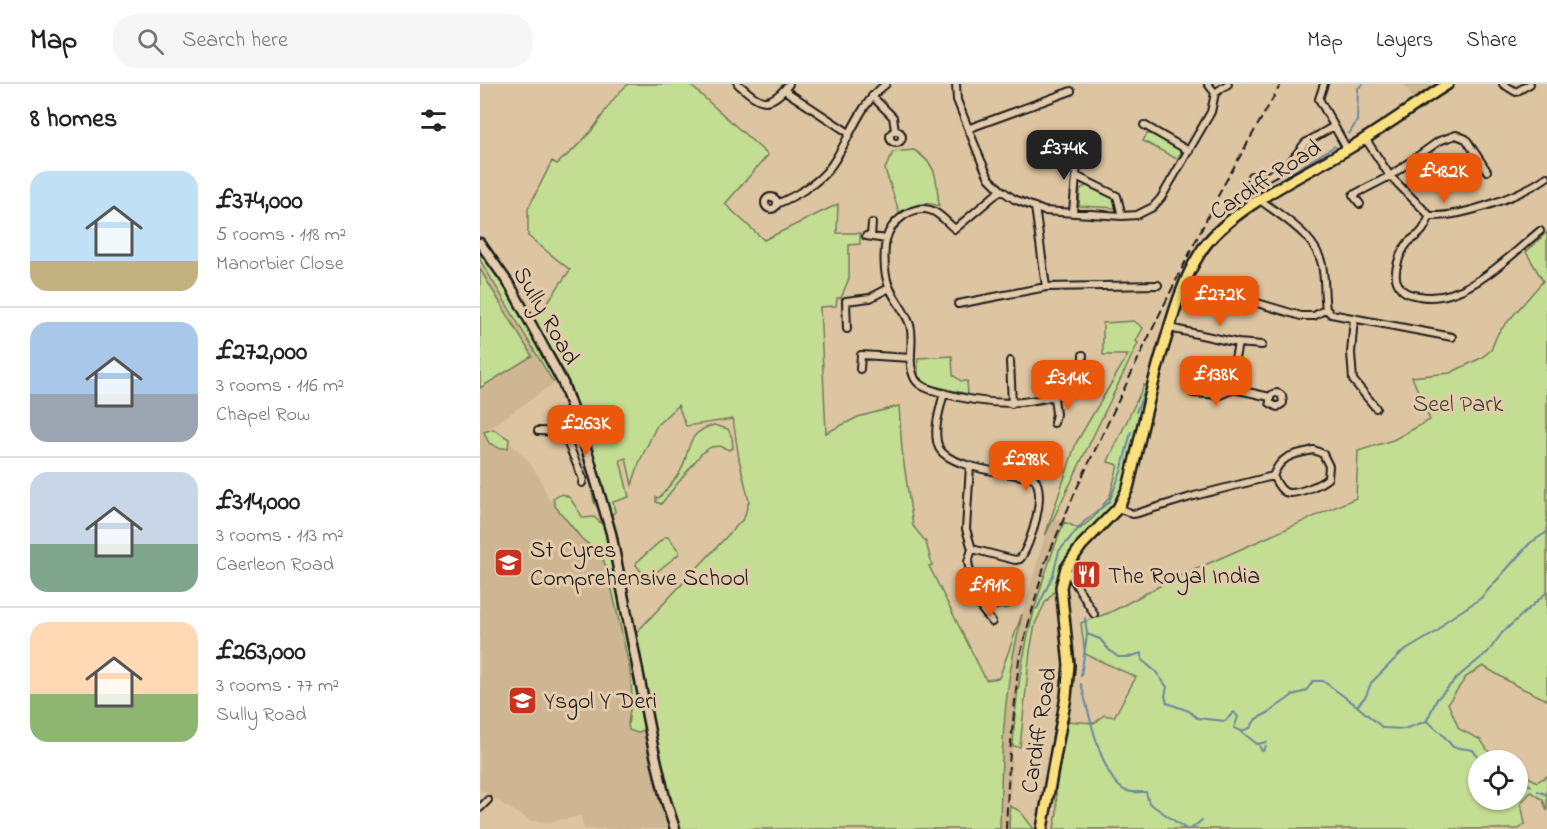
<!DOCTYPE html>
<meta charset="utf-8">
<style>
body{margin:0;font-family:"Indie Flower",sans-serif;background:#f6f6f6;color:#222;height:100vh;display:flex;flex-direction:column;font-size:22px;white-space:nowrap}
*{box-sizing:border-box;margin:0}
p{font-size:20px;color:#767676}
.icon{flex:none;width:33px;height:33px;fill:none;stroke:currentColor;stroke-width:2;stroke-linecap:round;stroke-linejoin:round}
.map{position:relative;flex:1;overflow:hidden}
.side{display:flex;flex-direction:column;background:#fff;width:480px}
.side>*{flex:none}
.tools{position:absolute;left:988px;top:666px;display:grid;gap:12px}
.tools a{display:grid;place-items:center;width:60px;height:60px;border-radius:50%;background:#fff;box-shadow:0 2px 4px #0004;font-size:30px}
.price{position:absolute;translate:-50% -51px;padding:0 14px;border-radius:12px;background:#ea580c;color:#fff;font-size:20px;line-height:39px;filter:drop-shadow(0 2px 3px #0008)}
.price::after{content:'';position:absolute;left:50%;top:36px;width:18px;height:14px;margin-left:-9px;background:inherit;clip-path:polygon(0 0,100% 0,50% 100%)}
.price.current{background:#222;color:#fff}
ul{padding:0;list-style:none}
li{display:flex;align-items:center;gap:18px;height:150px;padding:0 30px}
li+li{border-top:2px solid #e0e0e0}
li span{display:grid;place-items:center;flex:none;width:168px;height:120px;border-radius:18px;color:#555}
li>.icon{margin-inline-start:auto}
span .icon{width:72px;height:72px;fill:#fffc;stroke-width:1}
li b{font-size:26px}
h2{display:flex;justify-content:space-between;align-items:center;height:72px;padding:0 30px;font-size:26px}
header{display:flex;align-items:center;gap:36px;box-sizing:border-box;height:84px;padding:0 30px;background:#fff;border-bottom:2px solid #e0e0e0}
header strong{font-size:28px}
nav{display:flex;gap:33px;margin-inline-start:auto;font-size:21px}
.search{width:420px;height:54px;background:#f6f6f6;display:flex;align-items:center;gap:15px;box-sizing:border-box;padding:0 21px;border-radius:24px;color:#767676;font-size:22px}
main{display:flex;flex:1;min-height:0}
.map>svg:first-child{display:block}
.built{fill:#cfb692}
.green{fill:#c3dd93;stroke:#707c58;stroke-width:1.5}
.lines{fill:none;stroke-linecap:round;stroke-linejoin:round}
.stream{stroke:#6887a0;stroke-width:2}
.street-casing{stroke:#1c1c1c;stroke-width:10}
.secondary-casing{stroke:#1c1c1c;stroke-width:13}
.primary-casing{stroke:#1c1c1c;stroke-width:14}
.street{stroke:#e3cbab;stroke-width:6}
.secondary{stroke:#e3cbab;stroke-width:8}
.primary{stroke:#fbe080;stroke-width:9}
.rail{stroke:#1c1c1c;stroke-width:2;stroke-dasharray:9 4.5;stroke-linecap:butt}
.labels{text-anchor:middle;stroke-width:6;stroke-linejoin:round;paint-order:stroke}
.street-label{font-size:24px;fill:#1c1c1c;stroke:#e3cbab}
.park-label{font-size:24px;fill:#3d4334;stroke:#e3cbab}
.poi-label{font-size:24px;fill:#1c1c1c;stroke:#e3cbab;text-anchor:start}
</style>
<header>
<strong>Map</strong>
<div class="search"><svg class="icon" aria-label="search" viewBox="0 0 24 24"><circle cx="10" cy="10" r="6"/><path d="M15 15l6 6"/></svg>Search here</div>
<nav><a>Map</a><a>Layers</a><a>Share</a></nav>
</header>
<main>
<section class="side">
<h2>8 homes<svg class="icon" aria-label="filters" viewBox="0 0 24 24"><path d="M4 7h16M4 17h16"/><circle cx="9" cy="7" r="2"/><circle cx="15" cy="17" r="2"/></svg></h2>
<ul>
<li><span style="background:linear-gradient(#bfe0f5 75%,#c2b280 0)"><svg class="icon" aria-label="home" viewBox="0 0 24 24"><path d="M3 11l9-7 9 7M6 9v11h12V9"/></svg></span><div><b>£374,000</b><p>5 rooms · 118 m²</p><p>Manorbier Close</p></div></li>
<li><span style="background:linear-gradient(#a9c7e8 60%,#9aa5b1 0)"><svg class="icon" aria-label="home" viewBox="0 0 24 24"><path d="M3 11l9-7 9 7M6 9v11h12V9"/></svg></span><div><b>£272,000</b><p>3 rooms · 116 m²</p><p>Chapel Row</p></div></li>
<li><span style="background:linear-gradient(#c9d6e8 60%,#7fa58c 0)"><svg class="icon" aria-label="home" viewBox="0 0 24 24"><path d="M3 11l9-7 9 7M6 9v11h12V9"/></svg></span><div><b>£314,000</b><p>3 rooms · 113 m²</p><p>Caerleon Road</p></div></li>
<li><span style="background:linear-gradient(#ffd9b3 60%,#8fb573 0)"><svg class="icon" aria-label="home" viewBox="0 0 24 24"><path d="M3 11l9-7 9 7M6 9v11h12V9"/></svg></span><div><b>£263,000</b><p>3 rooms · 77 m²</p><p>Sully Road</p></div></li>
</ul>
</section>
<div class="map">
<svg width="1067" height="745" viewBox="0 0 1067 745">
<rect width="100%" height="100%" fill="#dec5a2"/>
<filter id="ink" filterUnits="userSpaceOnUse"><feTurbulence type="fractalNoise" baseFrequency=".0167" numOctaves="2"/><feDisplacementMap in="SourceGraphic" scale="12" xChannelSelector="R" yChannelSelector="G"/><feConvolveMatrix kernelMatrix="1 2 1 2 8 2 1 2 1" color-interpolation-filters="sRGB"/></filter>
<g filter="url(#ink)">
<path class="built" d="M924 0H956L933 15Z
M0 179 73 300 6 347 30 359 46 374 60 394 69 416 72 415 87 437 102 453 121 470 128 488 176 704 186 738V745H104L101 732 70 738 50 737 0 706Z
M574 434 584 438 565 485 545 564 537 604 533 652 529 745H520L521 681 530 588 542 530 565 452Z"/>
<path class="green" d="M148 0H209L288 71 245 120 284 156 358 120 357 149H380V160L369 161V194L361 214H357L356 222 340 223 346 349 378 333 419 322 422 366 433 442 446 458 452 481 449 482 506 596 519 594 542 530C538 550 533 569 530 589 522 641 521 693 520 745H197L193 733 155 550 264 434 269 417 259 375 253 335 206 342 198 321 177 341 159 379 152 401 146 374 140 376 149 413 133 418 135 428 130 432 126 424 119 426 114 418 112 408 114 404 119 403 123 399 121 395 116 399 111 398 108 389 111 384 118 385 108 350 85 289 51 231 60 229 90 186 48 152V125L72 77 77 80C92 67 107 54 118 38 127 24 135 11 148 0Z
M667 50H671L700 65 702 67 697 75 663 57Z
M434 66C459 82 456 95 459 122 444 116 432 122 419 128L405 85 413 68Z
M607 102 636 116 638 124 599 122 600 106 603 103Z
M1067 148V616L1035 601 1003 582 986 593 968 619 979 645 1001 656 1014 676H999V716H1038V687L1057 698 1067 692V727L1063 716 1051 708 1041 719 1045 740 1039 745H574L577 729 576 705 587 637 615 639 624 631 634 633 656 593 605 570 601 539 631 528 689 497 876 414 878 367 913 356 950 336 932 293 970 289 1001 274 1011 266 1018 249 1063 197 1046 168Z
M0 166 22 199 75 294 73 298 0 176Z
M0 185 52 272 0 304Z
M654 237 663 244 656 257 658 259 565 452 596 359 648 271H623V239Z
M472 272 473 291 481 297H487L488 310 449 301 438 292V274Z
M664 301 668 303 643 401 635 418 602 454 585 477 580 488 577 504 565 519 555 540 550 567 540 663 533 662C536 583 555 510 584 438L600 445 614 433 630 412 638 381 628 378 629 375Z
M234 341 248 345 252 354 253 364 249 366 240 362 231 363 221 370 181 420 176 418V413L179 414C186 406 194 397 200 388 211 370 203 349 234 341Z
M13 345 29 355 28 364H19L9 359 4 348Z
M83 410 90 414 103 434 114 433 138 454C138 518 154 579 164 641L163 646 157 649 149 646 148 640 152 612 150 586 128 488 121 470 102 455 75 422 73 414Z
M185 453H188L199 467V470L169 494 166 493 156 481 157 478Z
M530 722 540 727 554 745H529Z"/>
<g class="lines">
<path class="stream" d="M869 50 877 37 878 4 883 0
M751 125 855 62
M656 328 667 302
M557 525 573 491 579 467 604 438 629 418 641 388 651 348
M605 534 607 550 620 555 629 566 638 573H648L662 569V576L676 588 687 603 685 612 687 619 709 627 717 634 745 637 754 628 758 633 754 644 761 647 770 644 776 635 788 629 813 611 826 607 833 597H843L877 622 903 644 924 645 947 637 961 649 973 663 993 666 1000 676
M601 592 607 551
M601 600C608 623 622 700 647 707 652 709 660 708 666 708L669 719 706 745
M877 622 886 612 891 599 921 569 958 547 966 537 1001 514 1050 459 1067 448
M947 636 957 615 980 591 1008 568 1022 549 1067 508
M762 648 777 660 787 658
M779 660 781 666 783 667 786 662
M1038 695 1043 696 1051 702
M1058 707 1067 711
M711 745 722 736"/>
<defs>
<path id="street" d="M258 0C280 19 288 26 309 0
M476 0 477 16 500 74 509 94 521 106 534 115 564 127 642 132 657 131 673 123 681 114 731 28 735 9 728 0
M844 0 839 15 867 65
M1023 0 1036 8 1050 0
M304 6 369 49
M735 9 748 0
M392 12 413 33 415 46
M664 41 709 67
M490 44 591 7
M410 53a6 6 0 1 1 12 0a6 6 0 1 1-12 0Z
M885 54 910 92 950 132C984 133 1040 112 1067 93
M596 92 637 112 642 132
M771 92 775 99 801 85 811 77 825 59 854 42
M521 106 475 145C468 140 459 128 450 126 432 121 410 138 406 156 404 166 404 182 406 192 409 211 424 223 430 241 435 258 426 279 435 295 440 304 453 306 462 309 514 323 545 322 596 306L602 294 603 271
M285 119a6 6 0 1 1 12 0a6 6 0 1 1-12 0Z
M780 116C805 135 840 154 843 187 845 200 844 212 846 225
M297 120C317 111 338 100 351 82 371 54 378 21 406 0
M880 120 873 111 910 92 959 57 976 51 986 55 1007 87
M555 123 566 203
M593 128 598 69
M950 132C947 137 945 144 941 148 937 153 930 155 927 160 920 168 913 188 917 198 922 209 928 210 939 212 984 221 1028 173 1060 147
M386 152 406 155
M391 152 392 139
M757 213 758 207 754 203 748 202 744 206 743 211 749 217H753L757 213 821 232H834L846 225
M478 220 566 203 678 201
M846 225 851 230 972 253
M874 234 871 269 873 296 896 324
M367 245 366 217 390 214 409 204
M694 245 758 259 782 261
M758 259 751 296 754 305 790 313C793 308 798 308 802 312L803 319 797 323 790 319V313
M530 277 532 320
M380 285 381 271 431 274
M464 309C460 325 452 348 459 364 469 384 533 390 554 394 567 410 551 460 540 475L535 476 492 465 486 445 490 382
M713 309 740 311 754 305
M574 339 576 330 574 313
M58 347 83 348 99 345
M83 348 103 395 102 399
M834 366 843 370 849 382 848 394C840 401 815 412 805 408 799 405 796 397 793 392 801 371 814 370 834 366Z
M638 424 653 430 658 429 714 412 793 392
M492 465 488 478 496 518 512 538
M586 484 614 530
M499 519 505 522 529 519
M0 724 8 716"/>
<path id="secondary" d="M0 159 31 203 83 299 108 370 131 449 172 658 185 714 195 745"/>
<path id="primary" d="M562 745 586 613 589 581 581 503 586 484 602 461 638 424 648 404C659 360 668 315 681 271 692 236 700 201 720 169 745 127 825 90 868 65 902 45 934 21 968 0"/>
</defs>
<use href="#street" class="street-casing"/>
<use href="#secondary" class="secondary-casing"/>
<use href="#primary" class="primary-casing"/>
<use href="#street" class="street"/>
<use href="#secondary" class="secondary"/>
<use href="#primary" class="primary"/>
<path class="rail" d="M526 745 529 680 539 575 565 479 596 406 682 225 742 104 801 0"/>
</g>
</g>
<defs>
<symbol id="school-square" viewBox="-11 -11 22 22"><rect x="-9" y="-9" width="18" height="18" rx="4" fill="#c8321e" stroke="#e3cbab"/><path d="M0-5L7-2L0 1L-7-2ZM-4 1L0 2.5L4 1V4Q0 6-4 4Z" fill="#fff"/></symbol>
<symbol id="restaurant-square" viewBox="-11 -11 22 22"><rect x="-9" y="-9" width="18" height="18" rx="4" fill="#c8321e" stroke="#e3cbab"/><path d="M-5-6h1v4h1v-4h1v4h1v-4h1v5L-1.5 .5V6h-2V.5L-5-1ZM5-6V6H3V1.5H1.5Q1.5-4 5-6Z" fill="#fff"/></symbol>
</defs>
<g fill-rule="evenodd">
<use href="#school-square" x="12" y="462" width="33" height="33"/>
<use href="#restaurant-square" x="590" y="474" width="33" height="33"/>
<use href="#school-square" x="26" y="600" width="33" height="33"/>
</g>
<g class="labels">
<g class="street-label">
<text transform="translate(785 95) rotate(-33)" y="8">Cardiff Road</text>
<text transform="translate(67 231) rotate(60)" y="8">Sully Road</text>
<text transform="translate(558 646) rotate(-81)" y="8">Cardiff Road</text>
</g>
<g class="park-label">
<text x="978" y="327">Seel Park</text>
</g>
<g class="poi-label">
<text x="50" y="473">St Cyres<tspan x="50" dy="28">Comprehensive School</tspan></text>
<text x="628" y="499">The Royal India</text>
<text x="64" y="624">Ysgol Y Deri</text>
</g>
</g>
</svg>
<div class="tools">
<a><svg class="icon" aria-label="locate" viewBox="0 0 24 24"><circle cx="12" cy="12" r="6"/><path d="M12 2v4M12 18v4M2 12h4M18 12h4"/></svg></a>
</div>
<b class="price current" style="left:584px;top:97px">£374K</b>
<b class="price" style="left:964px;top:120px">£482K</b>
<b class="price" style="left:740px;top:243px">£272K</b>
<b class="price" style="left:736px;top:323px">£138K</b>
<b class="price" style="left:588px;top:327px">£314K</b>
<b class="price" style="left:106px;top:372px">£263K</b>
<b class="price" style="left:546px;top:408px">£298K</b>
<b class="price" style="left:510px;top:534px">£191K</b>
</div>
</main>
